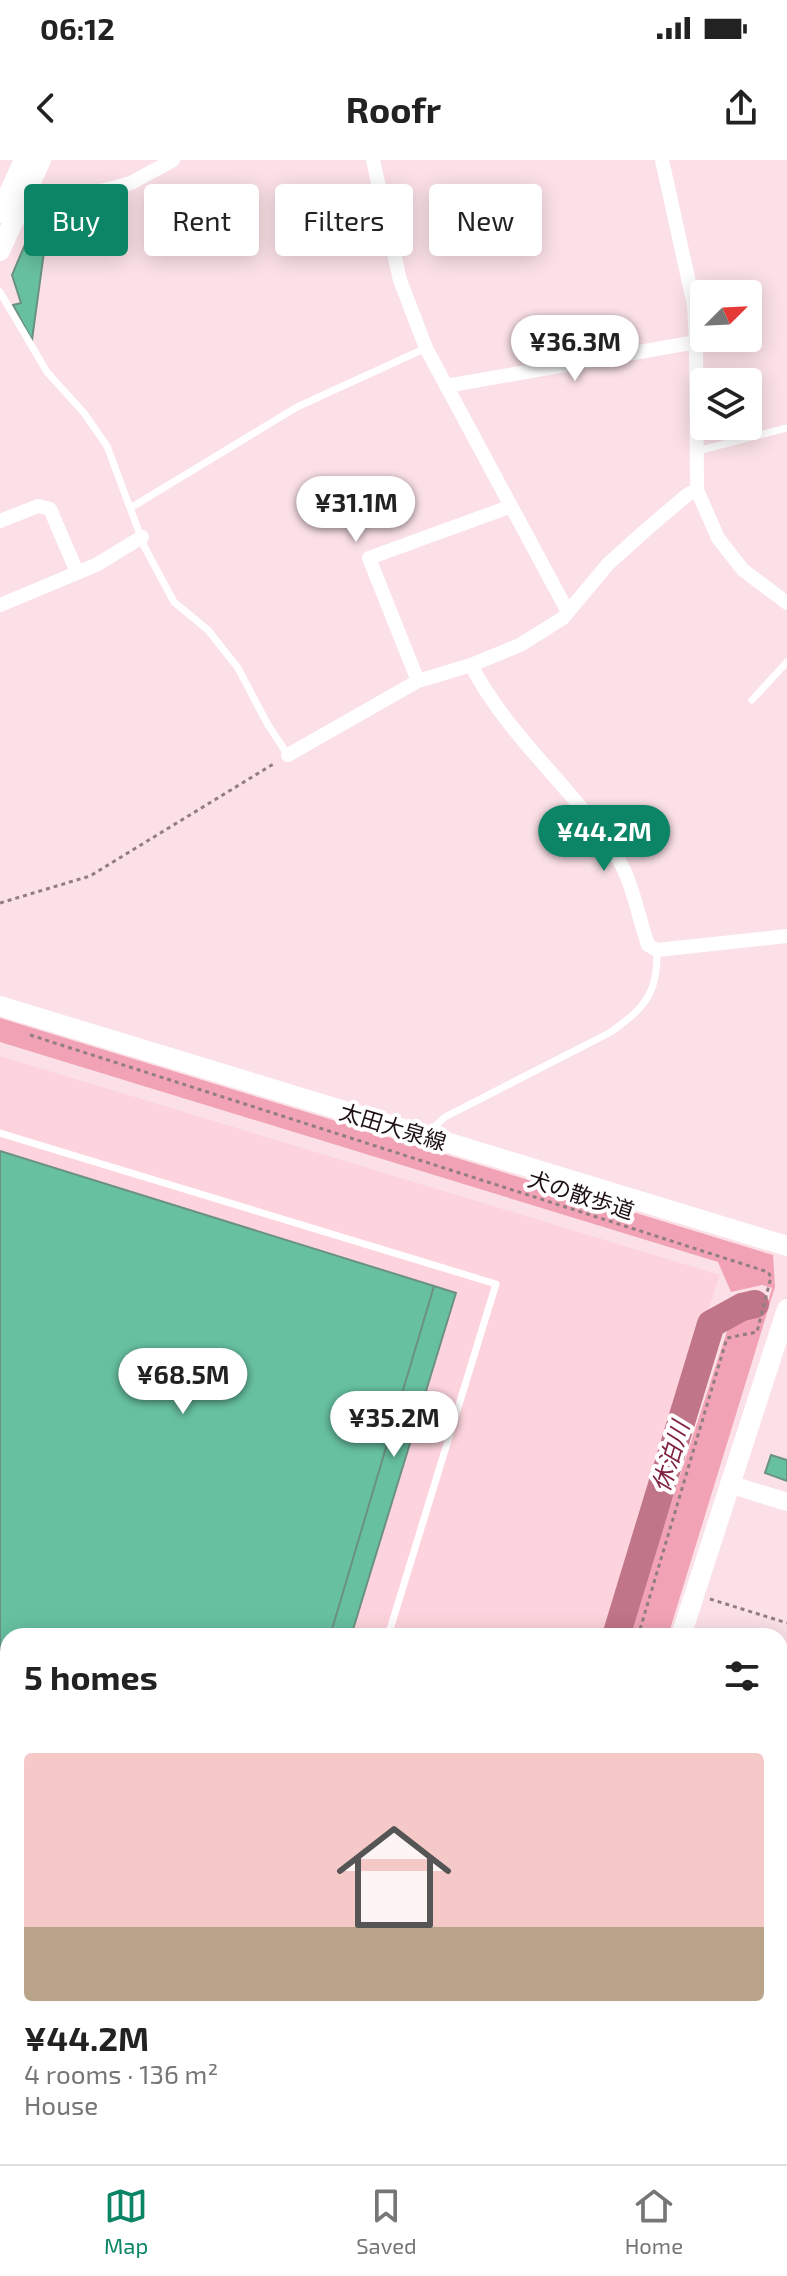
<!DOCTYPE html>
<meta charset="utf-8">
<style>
body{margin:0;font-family:"Exo 2","Noto Sans JP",sans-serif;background:#f6f6f6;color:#222;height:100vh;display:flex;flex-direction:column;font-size:30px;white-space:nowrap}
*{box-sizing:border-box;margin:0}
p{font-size:26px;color:#767676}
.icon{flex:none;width:44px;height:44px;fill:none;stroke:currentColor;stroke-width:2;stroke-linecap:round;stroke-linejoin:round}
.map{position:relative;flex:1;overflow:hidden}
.sheet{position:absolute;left:0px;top:1468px;width:788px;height:536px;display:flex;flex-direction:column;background:#fff;border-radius:24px 24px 0 0;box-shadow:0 4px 20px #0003}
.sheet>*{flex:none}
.top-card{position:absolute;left:24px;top:24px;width:740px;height:72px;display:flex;gap:16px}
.needle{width:52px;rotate:66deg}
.controls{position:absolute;left:690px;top:120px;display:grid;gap:16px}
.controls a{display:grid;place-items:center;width:72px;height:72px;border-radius:8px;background:#fff;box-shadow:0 4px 20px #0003;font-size:40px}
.price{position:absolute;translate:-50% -68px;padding:0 18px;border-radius:28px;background:#fff;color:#222;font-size:26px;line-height:52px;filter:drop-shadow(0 2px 4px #0008)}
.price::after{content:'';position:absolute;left:50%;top:48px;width:24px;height:18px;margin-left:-12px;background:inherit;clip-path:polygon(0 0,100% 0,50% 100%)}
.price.current{background:#0c8566;color:#fff}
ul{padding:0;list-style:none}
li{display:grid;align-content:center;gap:16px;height:424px;padding:0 24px}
li span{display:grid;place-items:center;height:248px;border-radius:8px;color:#555}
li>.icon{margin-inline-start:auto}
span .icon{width:144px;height:144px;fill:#fffc;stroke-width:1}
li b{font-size:34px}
h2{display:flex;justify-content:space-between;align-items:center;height:96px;padding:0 24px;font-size:34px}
.chip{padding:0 28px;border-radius:8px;background:#fff;box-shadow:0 4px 20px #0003;font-size:28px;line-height:72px}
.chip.current{background:#0c8566;color:#fff}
.status{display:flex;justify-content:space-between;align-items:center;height:56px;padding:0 40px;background:#fff;direction:ltr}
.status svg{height:22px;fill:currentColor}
header{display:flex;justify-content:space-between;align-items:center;height:104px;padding:0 24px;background:#fff;font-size:36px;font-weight:700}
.dock{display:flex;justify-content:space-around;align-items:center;height:112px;border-top:2px solid #e0e0e0;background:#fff;font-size:22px;color:#767676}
.dock a{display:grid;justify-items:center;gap:4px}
.dock .current{color:#0c8566}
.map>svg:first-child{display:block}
.built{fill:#fdd4dd}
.green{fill:#f1a3b5}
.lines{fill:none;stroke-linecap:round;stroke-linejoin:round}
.stream{stroke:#c17588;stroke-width:5}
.river{stroke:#c17588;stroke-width:28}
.building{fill:#67c1a1;stroke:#6b9182;stroke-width:2}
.path{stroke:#917d82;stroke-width:3;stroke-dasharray:4 4;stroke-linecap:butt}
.service{stroke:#fff;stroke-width:7}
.minor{stroke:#fff;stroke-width:14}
.tertiary{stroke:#fff;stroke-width:18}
.secondary{stroke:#fff;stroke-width:20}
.labels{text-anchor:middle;stroke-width:8;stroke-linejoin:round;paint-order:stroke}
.street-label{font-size:22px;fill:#1e1014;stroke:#fff}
.water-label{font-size:24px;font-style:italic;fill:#7f2243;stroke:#fff}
</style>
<div class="status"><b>06:12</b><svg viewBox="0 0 49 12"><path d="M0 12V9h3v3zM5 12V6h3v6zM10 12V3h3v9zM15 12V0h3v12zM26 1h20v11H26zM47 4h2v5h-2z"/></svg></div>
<header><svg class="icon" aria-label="back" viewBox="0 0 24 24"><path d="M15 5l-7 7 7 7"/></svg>Roofr<svg class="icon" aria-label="share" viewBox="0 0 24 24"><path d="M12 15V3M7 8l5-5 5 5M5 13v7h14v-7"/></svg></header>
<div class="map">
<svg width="787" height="2004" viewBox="0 0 787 2004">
<rect width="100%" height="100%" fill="#fbe1e7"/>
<path class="built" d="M0 896 720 1115 667 1273 606 1476H8V1996H448L445 2004H0Z"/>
<path class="green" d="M0 858 773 1095 775 1127 668 1476H628L729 1165 766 1149 772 1128 762 1125 731 1132 718 1102 0 882Z"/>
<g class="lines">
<path class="stream" d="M780 1970 787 1946"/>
<path class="river" d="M616 1476 711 1164 742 1147 755 1144
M456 2004 459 1996"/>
</g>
<path class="building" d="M41 66 46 77 32 180 13 145 21 143 12 115 32 68Z
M0 991 434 1126 330 1476H8V1524L0 1522Z
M434 1126 456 1133 351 1476H330Z
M771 1295 787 1300V1321L765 1313Z
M0 1522 8 1524V1569L0 1567Z
M548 1996H673L699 2004H545Z"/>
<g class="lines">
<path class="path" d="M0 743 90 716 275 603
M30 875 768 1112 771 1117 757 1172 727 1178 638 1476
M710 1439 787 1463
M480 2004 482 1996"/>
<path class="service" d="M0 132 47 212 84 253 107 286 145 388 174 442 208 470 238 508 268 565 288 595
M697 291 787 268
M132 347 297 247 426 188
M752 540 787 502
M0 973 496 1124 388 1476
M426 975 445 957 611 872C645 847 658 834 657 790
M0 1591 8 1594
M228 2004 231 1996"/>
<path class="minor" d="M373 0 400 120 426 188 568 452
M662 0 694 145 696 182 697 330 718 378 743 410 787 443
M14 60 78 37 131 23 173 0
M446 226 696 182
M0 361 38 346 50 349 77 412
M0 445 96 405 142 377
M471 505C508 577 575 629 617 697 632 720 639 759 648 785L657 790 787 776
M418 521 369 398 509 347
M288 595 418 521 471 505 520 485 563 458 608 404 647 369 687 335 697 330
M780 1576 787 1553
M780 1746 787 1749
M780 1943 787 1920
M780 1986 787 1978
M713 1996 739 2004
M769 2004 771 1996"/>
<path class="tertiary" d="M729 1324 787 1342"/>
<path class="secondary" d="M0 53 24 0
M0 91 41 0
M0 846 787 1086
M681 1476 787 1149
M521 2004 524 1996"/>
</g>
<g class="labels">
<g class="street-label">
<text transform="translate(393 967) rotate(17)" y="8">太田大泉線</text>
<text transform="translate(581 1035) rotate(18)" y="8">犬の散歩道</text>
</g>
<g class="water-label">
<text transform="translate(671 1297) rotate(-73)" y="8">休泊川</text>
</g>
</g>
</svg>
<div class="controls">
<a><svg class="needle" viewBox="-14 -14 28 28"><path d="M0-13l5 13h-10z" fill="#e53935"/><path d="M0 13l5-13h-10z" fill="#767676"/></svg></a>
<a><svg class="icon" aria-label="layers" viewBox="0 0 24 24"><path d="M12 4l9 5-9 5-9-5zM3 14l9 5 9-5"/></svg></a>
</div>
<b class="price" style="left:575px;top:223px">¥36.3M</b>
<b class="price" style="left:356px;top:384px">¥31.1M</b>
<b class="price current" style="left:604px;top:713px">¥44.2M</b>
<b class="price" style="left:183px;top:1256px">¥68.5M</b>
<b class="price" style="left:394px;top:1299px">¥35.2M</b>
<div class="top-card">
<a class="chip current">Buy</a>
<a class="chip">Rent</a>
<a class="chip">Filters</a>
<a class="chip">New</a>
</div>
<section class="sheet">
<h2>5 homes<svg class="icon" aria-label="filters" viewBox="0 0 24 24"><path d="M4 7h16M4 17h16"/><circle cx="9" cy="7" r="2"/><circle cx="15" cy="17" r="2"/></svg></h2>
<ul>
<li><span style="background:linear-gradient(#f6c9c9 70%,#b9a48a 0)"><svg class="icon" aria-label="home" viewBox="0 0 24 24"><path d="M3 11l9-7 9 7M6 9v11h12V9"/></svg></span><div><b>¥44.2M</b><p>4 rooms · 136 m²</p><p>House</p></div></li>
</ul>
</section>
</div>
<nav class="dock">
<a class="current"><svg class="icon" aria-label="map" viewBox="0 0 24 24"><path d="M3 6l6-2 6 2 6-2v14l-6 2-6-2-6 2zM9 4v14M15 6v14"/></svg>Map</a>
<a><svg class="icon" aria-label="saved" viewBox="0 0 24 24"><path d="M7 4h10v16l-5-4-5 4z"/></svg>Saved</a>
<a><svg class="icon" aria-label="home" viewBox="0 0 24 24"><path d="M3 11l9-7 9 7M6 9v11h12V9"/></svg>Home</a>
</nav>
